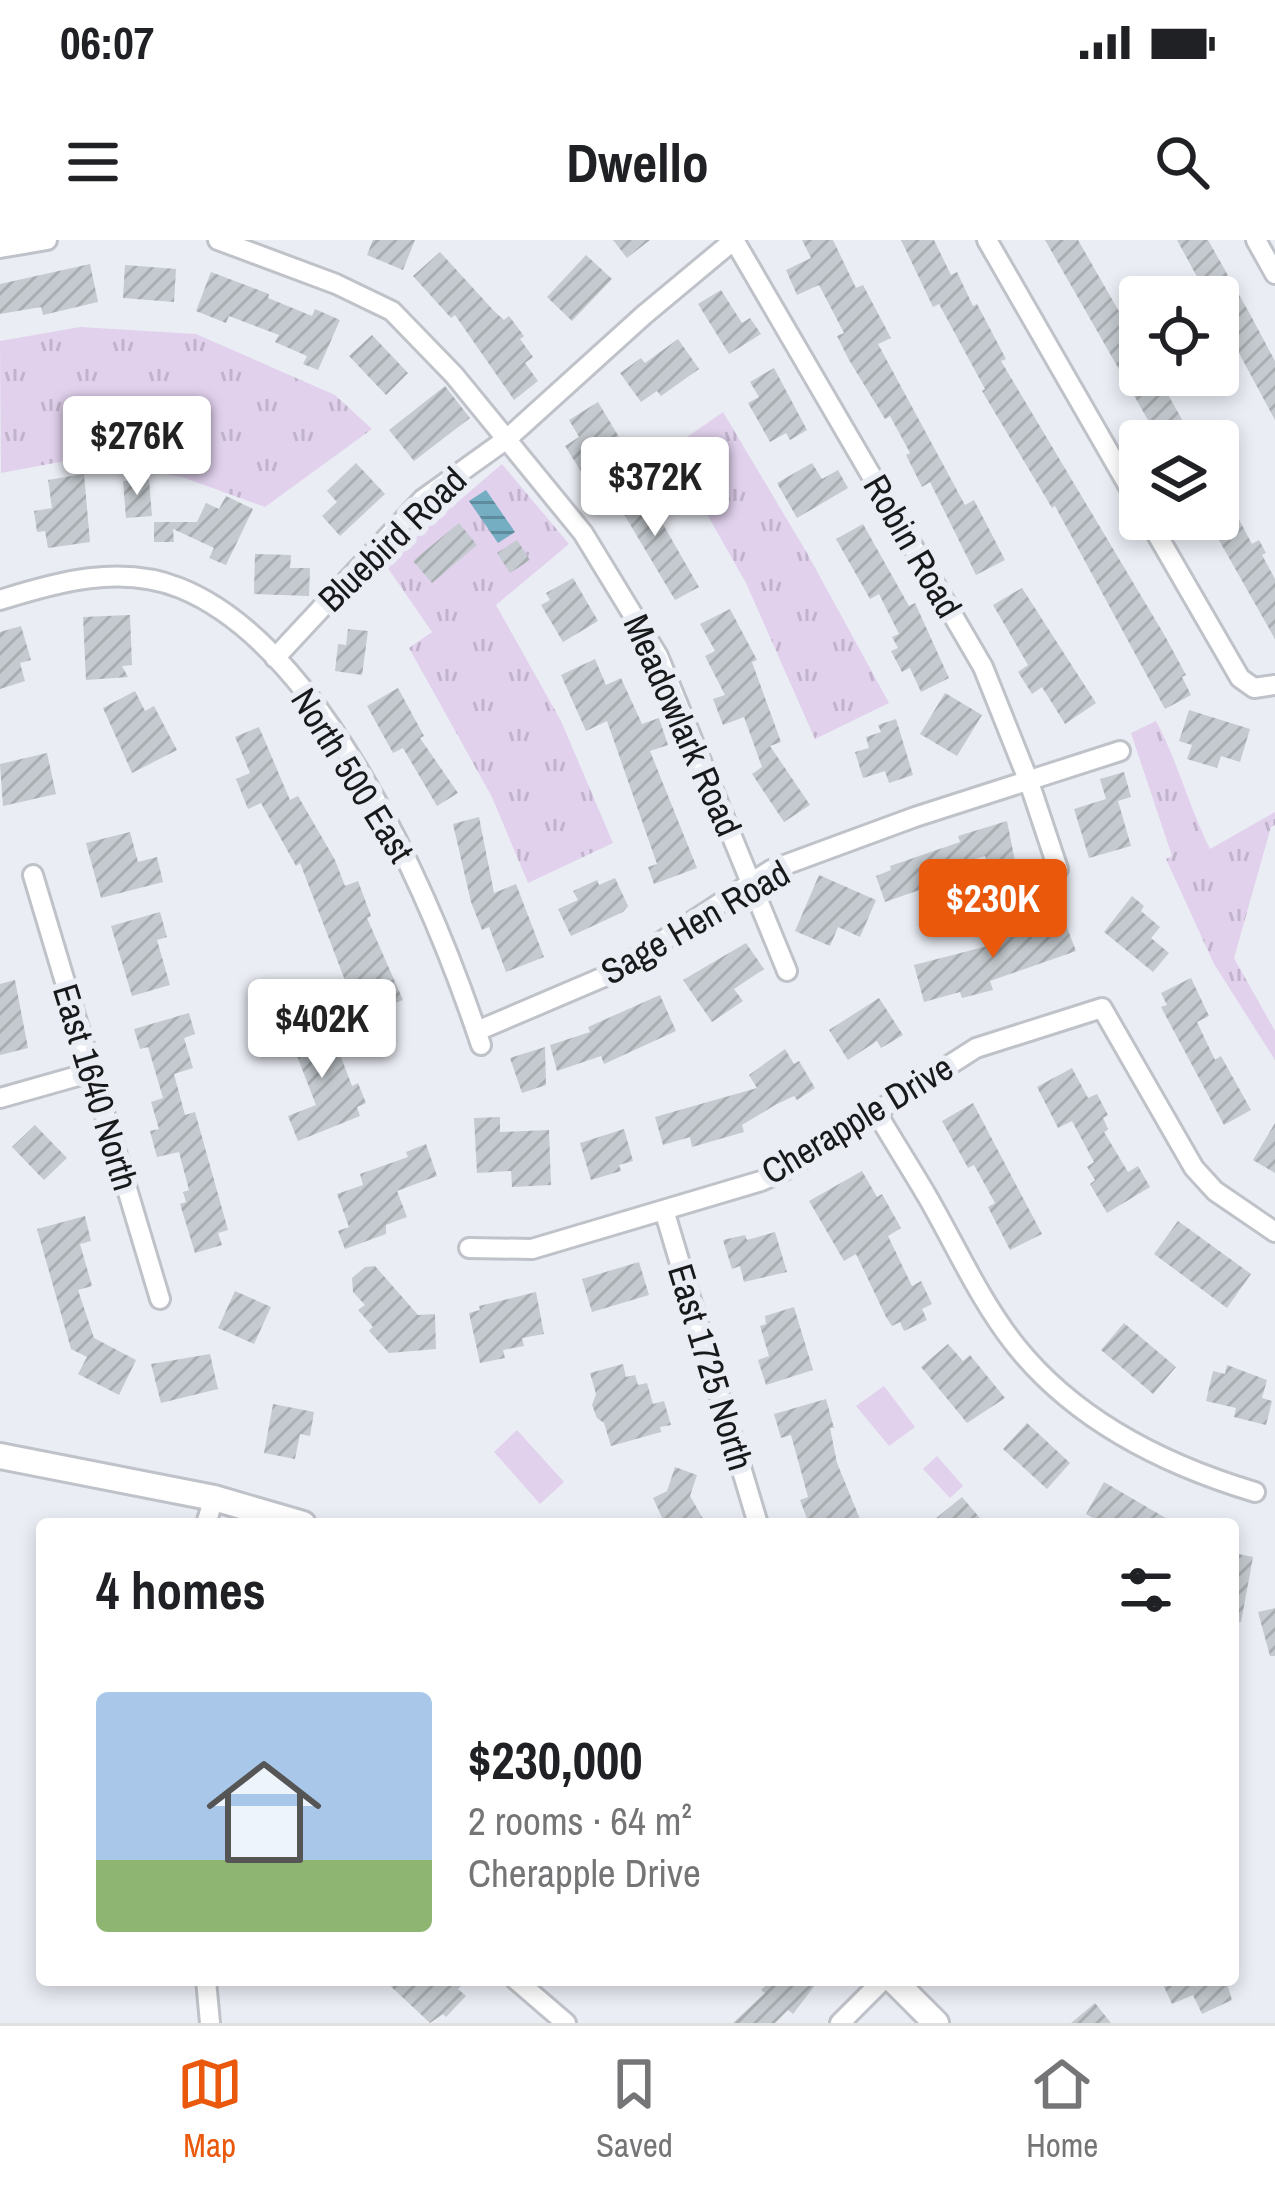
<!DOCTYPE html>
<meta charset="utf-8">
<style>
body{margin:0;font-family:"Archivo Narrow",sans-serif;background:#f6f6f6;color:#202124;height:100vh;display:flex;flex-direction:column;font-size:45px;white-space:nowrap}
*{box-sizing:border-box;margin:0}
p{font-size:39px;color:#757577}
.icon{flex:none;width:66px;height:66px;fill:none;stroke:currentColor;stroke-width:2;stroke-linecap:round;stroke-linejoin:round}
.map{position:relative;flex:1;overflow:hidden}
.drawer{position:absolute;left:36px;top:1278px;width:1203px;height:468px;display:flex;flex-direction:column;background:#fff;border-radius:12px;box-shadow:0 6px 18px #0003}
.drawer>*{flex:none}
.buttons{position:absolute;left:1119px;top:36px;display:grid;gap:24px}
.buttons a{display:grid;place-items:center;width:120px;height:120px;border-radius:12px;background:#fff;box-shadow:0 6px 18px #0003;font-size:60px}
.price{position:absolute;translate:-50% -102px;padding:0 27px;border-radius:12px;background:#fff;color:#222;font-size:39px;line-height:78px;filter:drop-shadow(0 3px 6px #0008)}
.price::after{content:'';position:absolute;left:50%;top:72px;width:36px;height:27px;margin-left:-18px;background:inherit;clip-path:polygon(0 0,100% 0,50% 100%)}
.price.current{background:#ea580c;color:#fff}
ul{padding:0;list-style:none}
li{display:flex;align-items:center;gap:36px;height:300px;padding:0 60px}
li span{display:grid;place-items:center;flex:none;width:336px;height:240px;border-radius:12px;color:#555}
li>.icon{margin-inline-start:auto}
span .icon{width:144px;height:144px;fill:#fffc;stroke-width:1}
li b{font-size:51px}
h2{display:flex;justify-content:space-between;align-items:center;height:144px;padding:0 60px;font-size:51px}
.status{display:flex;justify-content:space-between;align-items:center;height:84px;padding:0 60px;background:#fff;direction:ltr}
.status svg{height:33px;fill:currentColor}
header{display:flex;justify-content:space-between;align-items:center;height:156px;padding:0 60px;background:#fff;font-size:54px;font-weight:700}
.tab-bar{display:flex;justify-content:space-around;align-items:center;height:168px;border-top:3px solid #e0e0e0;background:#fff;font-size:33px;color:#757577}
.tab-bar a{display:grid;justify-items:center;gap:6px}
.tab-bar .current{color:#ea580c}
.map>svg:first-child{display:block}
.grass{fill:url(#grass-tufts)}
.pitch{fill:#e1d1ed}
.water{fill:url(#water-rules)}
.building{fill:url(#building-hatch)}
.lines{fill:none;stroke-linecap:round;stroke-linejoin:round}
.minor-casing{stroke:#bfc2c8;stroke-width:24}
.tertiary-casing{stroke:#bfc2c8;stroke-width:30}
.minor{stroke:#fff;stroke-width:18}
.tertiary{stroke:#fff;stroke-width:24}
.labels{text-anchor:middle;stroke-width:12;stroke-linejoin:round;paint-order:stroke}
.street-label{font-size:36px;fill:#18191b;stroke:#eaedf4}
</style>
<div class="status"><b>06:07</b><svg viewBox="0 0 49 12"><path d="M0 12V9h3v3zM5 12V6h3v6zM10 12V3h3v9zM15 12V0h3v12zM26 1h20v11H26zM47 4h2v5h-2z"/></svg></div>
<header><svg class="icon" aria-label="menu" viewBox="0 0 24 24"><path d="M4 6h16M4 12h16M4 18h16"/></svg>Dwello<svg class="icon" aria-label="search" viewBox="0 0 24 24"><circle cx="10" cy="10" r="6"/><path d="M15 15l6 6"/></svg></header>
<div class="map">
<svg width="1275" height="1783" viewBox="0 0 1275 1783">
<defs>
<pattern id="grass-tufts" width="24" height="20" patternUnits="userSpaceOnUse" patternTransform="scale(3)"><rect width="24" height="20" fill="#e1d1ed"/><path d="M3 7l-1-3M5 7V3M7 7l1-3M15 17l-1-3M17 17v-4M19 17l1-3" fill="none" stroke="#c0b3cb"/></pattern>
<pattern id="water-rules" width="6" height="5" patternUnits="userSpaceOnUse" patternTransform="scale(3)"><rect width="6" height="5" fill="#75adc2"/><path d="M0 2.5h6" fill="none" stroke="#5f8c9d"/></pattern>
<pattern id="building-hatch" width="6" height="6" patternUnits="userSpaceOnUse" patternTransform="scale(3)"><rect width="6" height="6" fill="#c4cacf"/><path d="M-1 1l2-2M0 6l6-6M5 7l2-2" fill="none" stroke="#a8adb1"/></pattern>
</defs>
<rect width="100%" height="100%" fill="#eaedf4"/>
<path class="grass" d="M80 87 196 94 335 155 372 189 265 267 182 237 81 218 1 233 0 101Z
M723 172 807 313 889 463 815 499 746 343 670 209Z
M502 224 569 304 496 365 561 481 613 603 528 643 492 557 409 408 432 392 385 324Z
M1156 481C1178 522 1189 567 1210 609L1275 572V585L1271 587 1234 718 1275 791V820L1214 724 1166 619 1172 616 1131 493Z"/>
<path class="pitch" d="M884 1146 915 1187 889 1206 856 1166Z
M517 1190 564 1242 540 1264 494 1212Z
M937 1216 963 1246 950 1258 923 1229Z"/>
<path class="water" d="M486 250 515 292 498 303 469 261Z"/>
<path class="building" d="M373 0H415L403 30 367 15Z
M613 0H650L627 18Z
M802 0H833L856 48 863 45 891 98 878 104 965 265 974 260 1005 320 976 335 930 242 922 247 906 215 910 213 890 176 885 179 849 120 837 96 844 93 819 45 797 55 786 30 811 18Z
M901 0H934L951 35 957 32 973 66 977 64 1006 119 1001 121 1165 396 1186 435 1182 437 1191 455 1165 469 1055 266 1052 268 982 151 985 149 939 64 933 67Z
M1045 0H1078L1140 108V135H1157L1194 201H1160Z
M1177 0H1208L1251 76 1275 121V180L1218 74V57H1208Z
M440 12 494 71 504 80 509 76 524 96 520 99 533 117 525 123 538 141 514 160 455 75 451 78 413 36Z
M586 15 612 39 572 81 547 57Z
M90 24 98 62 43 75 41 67 0 74V44Z
M125 25 176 29 174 62 123 58Z
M211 32 269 54 268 58 312 76 315 69 340 80 318 130 303 124 307 116 275 102 279 95 229 76 226 83 196 71Z
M721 50 742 83 750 78 761 94 729 114 698 64Z
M372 95 408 133 386 155 349 116Z
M678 99 699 129 661 156 657 151 641 162 620 133 641 118 645 123Z
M774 128 807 190 790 200 786 193 770 202 748 163 759 157 750 142Z
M445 146 470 178 414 221 389 190Z
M598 162 625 207 582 233 565 206 579 197 569 180Z
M356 223 385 254 340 296 322 276 337 262 327 251Z
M812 223 822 239 838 230 848 248 797 278 777 243Z
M84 234 90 302 48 308 45 291 37 292 34 271 52 268 48 240Z
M149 239 152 276 126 278 123 241Z
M637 239 699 347 675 360 612 254Z
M1218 240 1252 304 1259 300 1266 313 1262 315 1275 339V399L1207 279H1218Z
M226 256 253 269 226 325 209 318 214 308 173 289 174 302H154V282H197L206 263 219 269Z
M459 283 477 305 432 343 413 321Z
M863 284 909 366 915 363 949 438 921 452 910 428 902 432 891 411 898 408 892 397 899 394 879 354 870 359 836 299Z
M517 300 530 320 510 333 497 313Z
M255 314 291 315 290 328H310L309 356 254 354Z
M573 338 598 381 563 402 541 365 550 360 546 353Z
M1022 348 1096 463 1065 484 1042 447 1032 454 1018 432 1028 425 993 365Z
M730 369 757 420 752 422 781 502 770 506 810 565 784 582 752 534 762 527 744 477 723 485 713 459 725 455 705 416 715 411 700 384Z
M130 375 132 425 122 426 128 437 86 440 83 377Z
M21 386 31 420 20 423 25 441 0 449V392Z
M348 389 368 391 362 435 335 431 338 404 346 405Z
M595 419 606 445 621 438 642 484 659 478 668 505 650 511 697 628 654 644 648 627 657 624 607 481 586 491 561 435Z
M398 448 424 496 420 498 458 553 437 566 403 508 393 513 367 466Z
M135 451 145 471 154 466 177 510 132 533 103 468Z
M945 453 982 475 957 516 920 494Z
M1189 470 1250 489 1240 522 1221 516 1217 528 1187 519 1192 505 1179 501Z
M896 479 913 535 889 543 885 531 863 538 855 512 869 508 866 497 881 492 878 485Z
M259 487 290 560 298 556 335 620 345 646 358 641 371 676 367 678 403 760 359 777 300 623 296 626 261 563 248 569 236 539 250 533 235 497Z
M47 513 56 554 3 566 0 524Z
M1124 532 1131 557 1118 561 1131 606 1089 618 1074 569 1106 559 1100 539Z
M479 577 494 653 516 644 544 717 506 732 489 687 482 690 471 662 453 584Z
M1007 581 1017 631 992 639 985 616 943 629 949 648 925 656 922 649 885 662 876 636 891 630 890 626 960 602 958 596Z
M130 592 138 622 157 617 163 642 101 658 86 603Z
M819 635 876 660 860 697 838 687 830 706 795 691Z
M615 638 628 666 623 672 571 696 558 669 578 660 573 651 597 640 599 645Z
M1132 656 1144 666 1141 671 1160 687 1151 698 1169 713 1153 732 1104 692Z
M160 672 167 697 157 700 170 745 132 756 111 686Z
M1063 677 1076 711 990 741 993 750 962 758 960 752 924 762 914 725 999 703 998 699Z
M746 703 764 729 734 749 743 761 712 782 683 740Z
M1191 738 1209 776 1197 782 1215 820 1221 816 1251 870 1224 885 1161 767 1167 765 1161 753Z
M15 740 28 808 0 815V744Z
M660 755 676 791 604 824 601 816 557 831 550 805 590 792 588 787Z
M879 758 903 795 881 808 877 801 848 820 829 790Z
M311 770 331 815 339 812 352 846 358 843 366 863 357 867 360 876 298 901 288 876 316 865 284 782Z
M189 773 195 794 184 798 193 828 174 834 185 875 195 872 228 990 218 993 222 1005 195 1013 180 964 186 962 183 952 189 950 179 912 157 917 150 891 159 889 151 862 163 858 148 807 140 809 134 789Z
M545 807 546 845 522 853 510 818Z
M785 809 794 824 799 821 815 848 797 860 794 856 775 865 742 885 744 892 692 907 690 897 663 905 655 877 757 848 749 835Z
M1072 828 1088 858 1097 854 1108 875 1103 878 1108 889 1104 892 1128 932 1138 926 1150 947 1107 973 1090 944 1095 940 1087 927 1094 922 1072 881 1058 888 1037 847Z
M973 863 1042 994 1010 1010 988 967 995 963 974 925 968 928 942 881Z
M500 877V892L549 890 551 945 512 947 511 931 477 933 474 878Z
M1275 883V933L1253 920Z
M35 885 67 918 44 940 12 907Z
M624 889 633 921 619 925 621 931 591 940 580 903Z
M426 904 437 936 397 951 407 977 386 985V994L345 1009 338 991 349 987 337 954 363 945 360 934 408 917 406 912Z
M862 931 877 957 882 954 901 988 888 996 912 1046 921 1041 932 1064 922 1069 927 1080 904 1091 900 1082 892 1086 886 1077 856 1014 844 1021 809 961Z
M85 976 91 1001 80 1004 92 1046 78 1050 94 1098 136 1120 119 1155 78 1134 87 1117 71 1109 37 989Z
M1178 981 1251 1034 1227 1068 1154 1014Z
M775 992 787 1032 744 1042 740 1026 732 1029 723 1000 745 995 747 1000Z
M639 1022 649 1055 592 1072 582 1039Z
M375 1026 418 1075 435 1074 436 1109 389 1113 369 1091 373 1087 358 1070 365 1065 353 1052 352 1038 365 1027Z
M235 1051 271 1067 254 1104 218 1088Z
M536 1052 544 1094 522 1098 524 1106 503 1110 505 1118 480 1123 469 1073 480 1070 479 1066Z
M794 1067 813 1130 766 1145 758 1120 769 1116 760 1086 766 1084 765 1076Z
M1124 1083 1176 1127 1153 1154 1101 1110Z
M948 1104 963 1121 970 1115 1005 1158 967 1183 921 1127Z
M210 1114 218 1149 161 1163 151 1124Z
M623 1124 626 1137 635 1135 638 1145 647 1143 653 1164 664 1161 671 1185 660 1187 661 1192 611 1206 604 1183 597 1178 592 1165 596 1154 590 1133Z
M1227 1125 1267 1140 1262 1158 1272 1161 1266 1185 1234 1177 1236 1168 1206 1161 1213 1131 1225 1134Z
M826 1159 834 1188H830L837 1223 862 1284H809L800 1260 808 1257 791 1195 781 1198 774 1174Z
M273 1164 314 1172 310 1196 300 1194 295 1219 264 1213Z
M1027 1183 1070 1223 1047 1249 1003 1209Z
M675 1227 697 1235 690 1256 706 1284H665L653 1258 667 1251Z
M1104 1242 1176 1284H1103L1086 1274Z
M962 1257 985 1284H929Z
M1233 1313 1253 1317 1241 1382H1233Z
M1275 1368V1416H1270L1258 1372Z
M384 1740H467L458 1749 466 1756 446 1777 443 1774 430 1783Z
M771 1740H819L793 1774 788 1770 775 1783H733L765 1753 761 1750Z
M1161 1740H1226L1232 1760 1202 1774 1193 1755 1172 1764Z
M1095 1763 1111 1783H1071Z"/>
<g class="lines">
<defs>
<path id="minor" d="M218 0 336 44 392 71 454 135 583 293 658 416 787 731
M734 0 983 427 1029 542 1058 629
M987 0 1140 266
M1256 0 1275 34
M0 8 47 0
M1148 279 1240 438 1254 448 1275 445
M0 360C57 342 121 324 180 348 326 407 434 664 481 805
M275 418 423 259 508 198 644 75 734 0
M33 635 160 1059
M477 791 613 733 771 630 915 577 1120 511
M0 858 92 832
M875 870C892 899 910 927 927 956 956 1006 980 1061 1016 1106 1076 1181 1165 1225 1255 1252
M664 970 758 1284
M469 1008 532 1009 761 941 782 932 976 808 1102 768 1194 928 1215 951 1275 992
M206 1284 214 1258
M206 1740 210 1783
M516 1740 566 1783
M840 1783 883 1740"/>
<path id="tertiary" d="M0 1216 214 1258 303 1284
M893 1740 936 1783"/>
</defs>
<use href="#minor" class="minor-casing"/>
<use href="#tertiary" class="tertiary-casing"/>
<use href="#minor" class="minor"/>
<use href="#tertiary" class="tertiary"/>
</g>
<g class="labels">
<g class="street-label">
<text transform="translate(392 299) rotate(-44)" y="13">Bluebird Road</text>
<text transform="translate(913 306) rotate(60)" y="13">Robin Road</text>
<text transform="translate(683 485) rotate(66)" y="13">Meadowlark Road</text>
<text transform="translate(353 535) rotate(58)" y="13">North 500 East</text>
<text transform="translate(695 682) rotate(-30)" y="13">Sage Hen Road</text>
<text transform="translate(96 847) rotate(73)" y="13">East 1640 North</text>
<text transform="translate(857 879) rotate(-31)" y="13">Cherapple Drive</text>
<text transform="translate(711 1127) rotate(73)" y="13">East 1725 North</text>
</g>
</g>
</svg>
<div class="buttons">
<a><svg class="icon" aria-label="locate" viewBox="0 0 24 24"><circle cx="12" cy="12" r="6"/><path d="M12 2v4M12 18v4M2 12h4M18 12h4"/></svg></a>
<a><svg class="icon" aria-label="layers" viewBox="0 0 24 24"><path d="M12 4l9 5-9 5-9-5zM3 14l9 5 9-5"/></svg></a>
</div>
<b class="price" style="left:137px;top:258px">$276K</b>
<b class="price" style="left:655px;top:299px">$372K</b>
<b class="price current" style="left:993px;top:721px">$230K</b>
<b class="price" style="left:322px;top:841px">$402K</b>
<section class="drawer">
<h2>4 homes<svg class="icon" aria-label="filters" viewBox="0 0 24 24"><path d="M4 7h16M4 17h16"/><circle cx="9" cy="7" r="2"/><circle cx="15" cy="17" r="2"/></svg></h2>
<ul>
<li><span style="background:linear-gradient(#a9c7e8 70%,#8fb573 0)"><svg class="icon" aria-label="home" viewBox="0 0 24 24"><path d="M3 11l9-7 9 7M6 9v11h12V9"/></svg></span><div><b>$230,000</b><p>2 rooms · 64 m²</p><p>Cherapple Drive</p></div></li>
</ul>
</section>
</div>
<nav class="tab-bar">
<a class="current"><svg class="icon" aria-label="map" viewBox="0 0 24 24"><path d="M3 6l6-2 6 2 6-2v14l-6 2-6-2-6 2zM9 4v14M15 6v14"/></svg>Map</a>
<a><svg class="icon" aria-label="saved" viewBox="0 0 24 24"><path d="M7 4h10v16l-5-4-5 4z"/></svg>Saved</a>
<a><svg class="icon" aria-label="home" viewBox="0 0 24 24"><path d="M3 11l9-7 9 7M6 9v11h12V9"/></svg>Home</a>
</nav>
